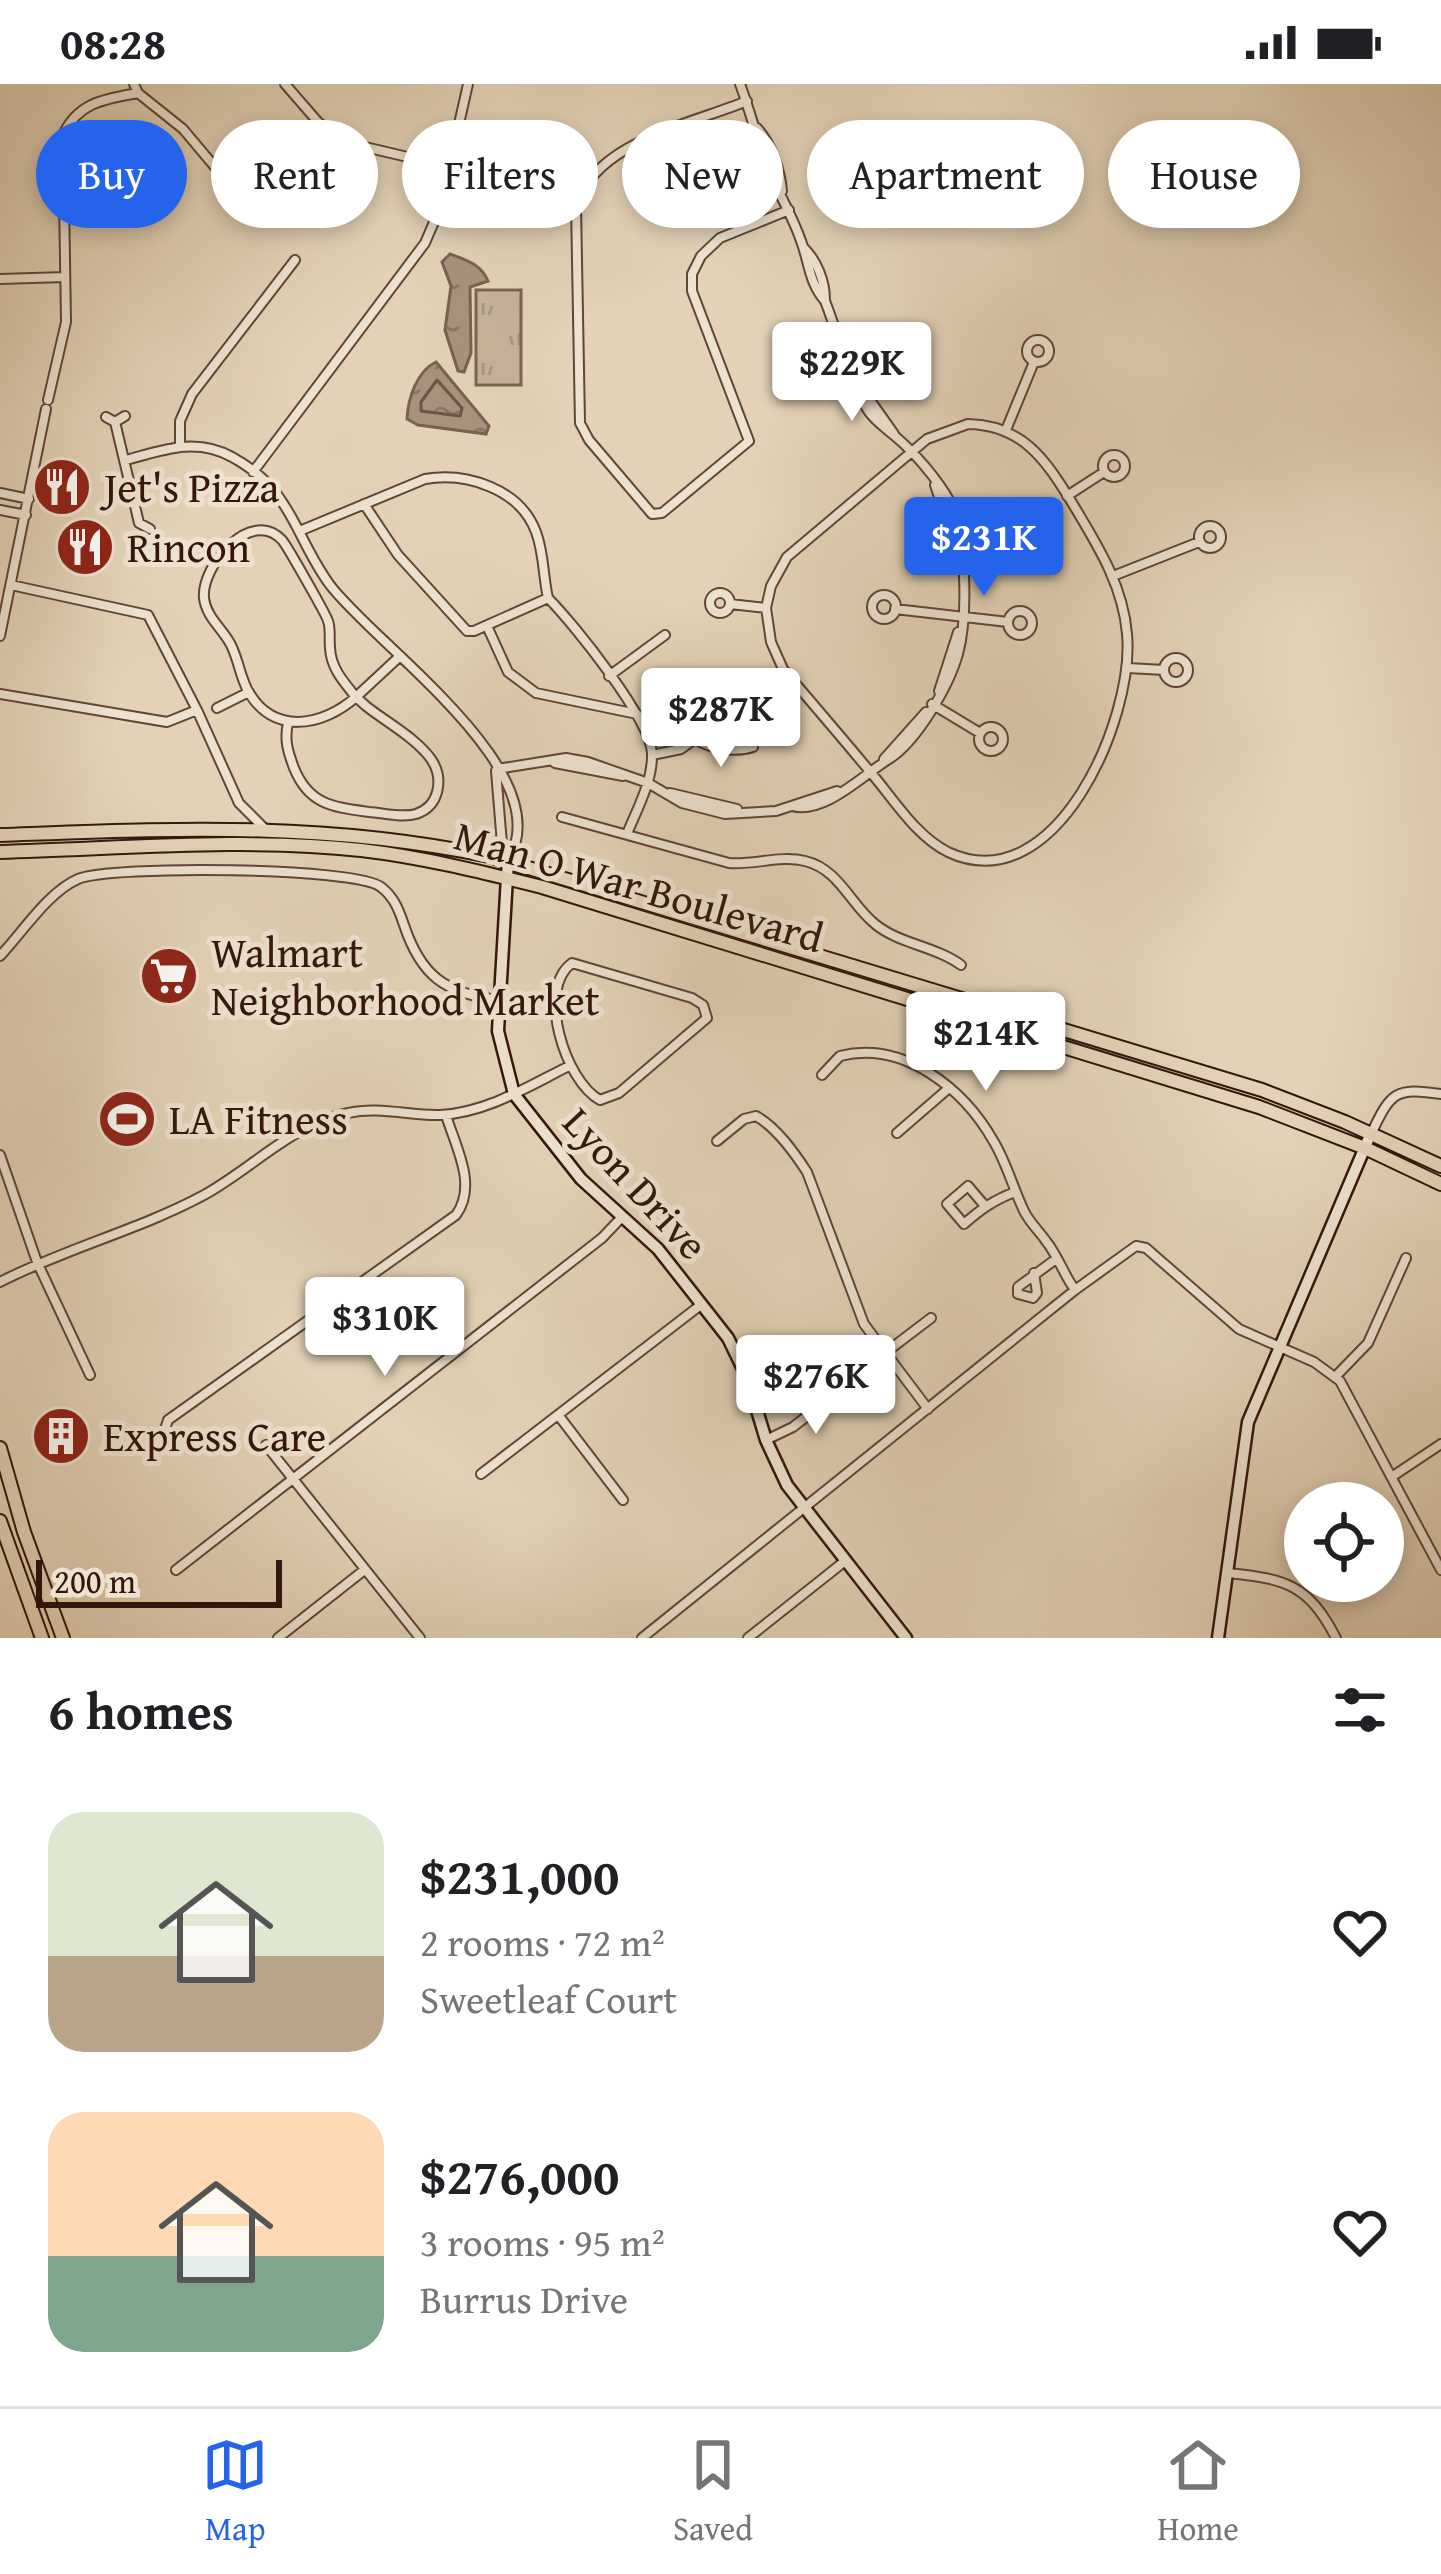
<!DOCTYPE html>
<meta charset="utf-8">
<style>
body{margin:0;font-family:"Gentium Book Plus",serif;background:#f2f2f2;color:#202124;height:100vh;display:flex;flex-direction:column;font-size:45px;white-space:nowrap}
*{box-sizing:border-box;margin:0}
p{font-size:39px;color:#757577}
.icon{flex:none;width:66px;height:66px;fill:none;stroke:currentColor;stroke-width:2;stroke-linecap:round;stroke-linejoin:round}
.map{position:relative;height:1554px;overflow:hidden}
.details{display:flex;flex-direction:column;background:#fff;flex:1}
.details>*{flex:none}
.guide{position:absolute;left:36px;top:36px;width:1371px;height:108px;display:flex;gap:24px}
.controls{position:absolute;left:1284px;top:1398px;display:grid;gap:24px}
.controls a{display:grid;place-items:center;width:120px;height:120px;border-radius:50%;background:#fff;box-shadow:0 6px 18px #0003;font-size:60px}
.scale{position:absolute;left:36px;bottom:30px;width:246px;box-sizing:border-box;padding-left:12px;border:6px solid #33170c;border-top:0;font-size:33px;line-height:42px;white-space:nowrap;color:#33170c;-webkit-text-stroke:9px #ede2d0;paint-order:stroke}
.price{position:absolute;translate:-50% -102px;padding:0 27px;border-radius:12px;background:#fff;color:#222;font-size:39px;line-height:78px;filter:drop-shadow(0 3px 6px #0008)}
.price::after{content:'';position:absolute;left:50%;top:72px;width:36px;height:27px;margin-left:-18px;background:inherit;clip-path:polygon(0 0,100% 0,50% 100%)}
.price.selected{background:#2563eb;color:#fff}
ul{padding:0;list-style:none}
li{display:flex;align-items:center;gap:36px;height:300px;padding:0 48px}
li span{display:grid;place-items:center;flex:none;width:336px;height:240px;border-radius:36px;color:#555}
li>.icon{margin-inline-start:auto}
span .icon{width:144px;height:144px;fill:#fffc;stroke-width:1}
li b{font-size:51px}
h2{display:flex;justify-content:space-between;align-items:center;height:144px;padding:0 48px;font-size:51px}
.tag{padding:0 42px;border-radius:54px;background:#fff;box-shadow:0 6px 18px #0003;font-size:42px;line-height:108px}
.tag.selected{background:#2563eb;color:#fff}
.status{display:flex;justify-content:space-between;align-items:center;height:84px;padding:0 60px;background:#fff;direction:ltr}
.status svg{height:33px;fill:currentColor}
.tabs{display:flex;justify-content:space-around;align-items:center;height:168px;border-top:3px solid #e0e0e0;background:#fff;font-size:33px;color:#757577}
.tabs a{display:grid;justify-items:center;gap:6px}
.tabs .selected{color:#2563eb}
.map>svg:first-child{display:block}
.park{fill:url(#park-tufts);stroke:#7c6453;stroke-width:3}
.water{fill:url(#water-ripples);stroke:#796150;stroke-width:3}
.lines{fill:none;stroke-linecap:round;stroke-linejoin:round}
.shore{stroke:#6d5444;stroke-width:3}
.street-casing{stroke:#5f4637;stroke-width:12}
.secondary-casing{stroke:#33170c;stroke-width:15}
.primary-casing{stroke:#33170c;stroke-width:16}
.street{stroke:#ede2d0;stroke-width:8}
.secondary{stroke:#ede2d0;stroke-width:10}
.primary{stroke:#e3d2b7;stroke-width:12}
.labels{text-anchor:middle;stroke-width:10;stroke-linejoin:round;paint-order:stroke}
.poi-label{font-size:42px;fill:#33170c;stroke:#ede2d0;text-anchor:start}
.street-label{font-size:42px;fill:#33170c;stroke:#ede2d0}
</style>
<div class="status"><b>08:28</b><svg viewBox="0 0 49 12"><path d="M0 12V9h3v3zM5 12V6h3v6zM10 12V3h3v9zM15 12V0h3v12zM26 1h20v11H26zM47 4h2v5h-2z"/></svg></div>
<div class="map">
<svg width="1441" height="1554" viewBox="0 0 1441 1554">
<defs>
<pattern id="park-tufts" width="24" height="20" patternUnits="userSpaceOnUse" patternTransform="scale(3)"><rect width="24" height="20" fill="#c5b29a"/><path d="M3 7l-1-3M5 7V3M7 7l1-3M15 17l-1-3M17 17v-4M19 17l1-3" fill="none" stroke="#aa9884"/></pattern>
<pattern id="water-ripples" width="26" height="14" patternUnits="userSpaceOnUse" patternTransform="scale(3)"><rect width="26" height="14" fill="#a7927d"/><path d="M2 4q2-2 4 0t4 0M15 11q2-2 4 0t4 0" fill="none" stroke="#897665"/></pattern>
</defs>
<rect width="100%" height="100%" fill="#e3d2b7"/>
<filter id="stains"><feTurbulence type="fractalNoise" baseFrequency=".00167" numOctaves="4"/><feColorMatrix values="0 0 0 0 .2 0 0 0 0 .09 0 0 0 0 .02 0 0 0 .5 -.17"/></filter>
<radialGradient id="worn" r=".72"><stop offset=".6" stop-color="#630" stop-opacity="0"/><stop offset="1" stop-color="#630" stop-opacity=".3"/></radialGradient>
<path class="park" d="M476 206H521V301H476Z"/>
<path class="water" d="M450 170C466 176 481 180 488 197L470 203 471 269 464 288 458 287 445 246 451 202 442 178Z
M436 278 489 342 486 350 418 341 407 335C408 314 417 287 436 278Z"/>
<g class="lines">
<path class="shore" d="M437 296 462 324 460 332 421 327V318Z"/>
<defs>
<path id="street" d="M134 0 138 9 183 45 231 102
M285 0 318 38 344 58 450 83
M740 0C751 29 758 60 770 89 780 112 793 133 801 157 809 178 809 199 825 217 837 247 852 303 869 328 877 339 886 344 896 353 915 369 937 395 949 416 967 449 968 533 958 570 949 602 917 657 889 675 863 691 824 731 792 722
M747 17C691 40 595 58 576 122L580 339 589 356 652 430 662 429 749 357 692 207V190L701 172 720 154 789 126
M757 44C772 61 780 85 782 107
M804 164C817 177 825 197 825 216
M0 195 65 193
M1027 267a11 11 0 1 1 22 0a11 11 0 1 1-22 0Z
M858 299 894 350
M48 316 66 238 63 51C78 18 105 15 138 9
M106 333 115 338 125 332
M115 338 139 439 150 445
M968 340C1022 341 1045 375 1071 417 1096 459 1123 500 1127 550 1135 633 1056 819 948 768 916 752 895 717 872 690 843 655 813 620 783 585L771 558 766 524 771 502 787 473 927 355Z
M1006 346 1034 278
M180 361V337L192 310 295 176
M1103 382a11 11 0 1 1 22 0a11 11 0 1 1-22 0Z
M126 376C163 366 196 353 232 373 293 406 294 452 330 501 376 562 562 689 508 776
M253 388 425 159 440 124 468 0
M935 401 960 478
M0 409 29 415
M1067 412 1104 388
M364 420 398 471 467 547H474L548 514
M0 426 26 431
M1199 453a11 11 0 1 1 22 0a11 11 0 1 1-22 0Z
M302 446 425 395C467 388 520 405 536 448 544 469 543 492 548 514
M1113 492 1199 458
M11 501 148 531 197 626
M710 519a10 10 0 1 1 20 0a10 10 0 1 1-20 0Z
M872 523a12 12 0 1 1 24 0a12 12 0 1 1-24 0Z
M548 514C574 540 650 635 652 669 653 697 637 725 627 750
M730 520 766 524
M895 525 1008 538
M1008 539a12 12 0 1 1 24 0a12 12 0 1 1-24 0Z
M487 542 508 588 536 609 637 630
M0 552 46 325
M1164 586a12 12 0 1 1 24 0a12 12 0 1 1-24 0Z
M1128 584 1164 586
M609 592 665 551
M939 607 958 548
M0 610 167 638 197 626 239 719 264 744
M932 620 980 649
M217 624 249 608
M288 639C284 656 288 668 294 684 309 721 333 723 369 728 384 729 402 734 416 730 440 722 444 694 431 675 416 654 386 638 366 622L356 613 355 612C343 597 331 584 330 564 329 555 331 545 328 537 327 532 286 460 282 456 251 423 201 482 204 514 206 533 223 545 231 561 238 575 240 591 247 605 272 652 322 643 356 613L399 573
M979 655a12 12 0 1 1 24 0a12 12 0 1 1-24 0Z
M695 655C711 665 735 669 753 663
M652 671 681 665 722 635
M884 675 926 628
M555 679 623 692
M497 685 566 674 588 678 648 699 682 719 725 730 776 727 837 707
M496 687 502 760 508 776
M670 709 737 725
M562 733 729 779C754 781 781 771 805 777 839 785 850 820 875 840 899 860 935 862 961 881
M0 872C22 849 48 808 78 795 111 781 355 783 381 803 394 813 399 826 404 841 421 892 445 909 497 916
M572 879 692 914 703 921 707 934 619 1009 600 1016C565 997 536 905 572 879Z
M822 991 840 972C904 956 964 1005 994 1058 1007 1080 1013 1104 1024 1127 1030 1139 1039 1147 1046 1157 1058 1172 1064 1191 1075 1206
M897 1049 949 1004
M1371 1050C1391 1008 1395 1003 1441 1010
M717 1057 744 1035 756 1032C777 1044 794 1068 807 1088L864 1240 928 1325
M0 1071 37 1178 90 1291
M985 1122 968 1102 947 1120 964 1140C981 1125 994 1116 1015 1108
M1034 1189 1037 1209 1033 1214 1018 1210V1203L1056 1175
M0 1198C66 1164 139 1146 204 1111 253 1084 292 1040 348 1029 379 1022 410 1032 440 1031 486 1029 529 1002 569 982
M885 1269 931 1234
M1335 1293 1368 1259 1406 1174
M559 1332 623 1416
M162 1355 168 1336 456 1131C478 1101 455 1062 446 1031
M766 1356 793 1343 839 1307
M266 1361 420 1554
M481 1390 702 1220
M1393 1392 1441 1360
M176 1486 602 1154 622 1133
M1228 1489C1286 1495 1308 1500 1336 1554
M278 1554 363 1487
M642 1554 1075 1206 1136 1162 1146 1164 1239 1245 1314 1278 1340 1297 1441 1486
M748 1554 845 1477"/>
<path id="secondary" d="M508 776 498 947 514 1010 581 1095 658 1165 728 1254 747 1293 766 1356 787 1401 906 1554
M1218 1554 1248 1338 1368 1056"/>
<path id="primary" d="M0 751C172 745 319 737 489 772L1262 1006 1345 1038 1441 1082
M0 768C120 765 241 753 361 766 422 773 482 788 542 803L1259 1023 1365 1064 1441 1100
M0 1364 24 1448 63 1554
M0 1437 42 1554"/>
</defs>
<use href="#street" class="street-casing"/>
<use href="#secondary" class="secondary-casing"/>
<use href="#primary" class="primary-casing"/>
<use href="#street" class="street"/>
<use href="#secondary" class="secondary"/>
<use href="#primary" class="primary"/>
</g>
<defs>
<symbol id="restaurant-disc" viewBox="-11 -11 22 22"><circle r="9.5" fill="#8f2418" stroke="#ede2d0"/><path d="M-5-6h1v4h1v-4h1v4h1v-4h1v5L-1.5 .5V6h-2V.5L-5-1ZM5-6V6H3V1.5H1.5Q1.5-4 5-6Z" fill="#fff"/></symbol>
<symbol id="supermarket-disc" viewBox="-11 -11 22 22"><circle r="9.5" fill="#8f2418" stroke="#ede2d0"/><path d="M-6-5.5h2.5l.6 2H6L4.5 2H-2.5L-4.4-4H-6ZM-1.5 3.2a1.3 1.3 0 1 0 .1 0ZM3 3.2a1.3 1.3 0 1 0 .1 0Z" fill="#fff"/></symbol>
<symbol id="stadium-disc" viewBox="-11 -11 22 22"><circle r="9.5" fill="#8f2418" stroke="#ede2d0"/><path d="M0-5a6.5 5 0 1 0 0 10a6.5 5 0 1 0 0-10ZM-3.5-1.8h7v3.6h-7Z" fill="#fff"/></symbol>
<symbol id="building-disc" viewBox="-11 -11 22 22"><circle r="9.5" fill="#8f2418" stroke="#ede2d0"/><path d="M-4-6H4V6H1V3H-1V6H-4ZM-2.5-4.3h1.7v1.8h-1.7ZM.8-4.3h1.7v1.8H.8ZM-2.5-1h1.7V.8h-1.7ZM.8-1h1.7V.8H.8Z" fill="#fff"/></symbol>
</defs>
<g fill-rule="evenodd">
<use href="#restaurant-disc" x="29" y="370" width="66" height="66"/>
<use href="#restaurant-disc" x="52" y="430" width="66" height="66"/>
<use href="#supermarket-disc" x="136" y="859" width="66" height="66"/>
<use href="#stadium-disc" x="94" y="1002" width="66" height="66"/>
<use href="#building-disc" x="28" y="1319" width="66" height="66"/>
</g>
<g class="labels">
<g class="poi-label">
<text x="104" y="418">Jet's Pizza</text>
<text x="127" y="478">Rincon</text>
<text x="211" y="883">Walmart<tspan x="211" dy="48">Neighborhood Market</tspan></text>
<text x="169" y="1050">LA Fitness</text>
<text x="103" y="1367">Express Care</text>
</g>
<g class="street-label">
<text transform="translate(639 802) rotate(16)" y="15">Man O War Boulevard</text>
<text transform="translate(636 1099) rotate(47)" y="15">Lyon Drive</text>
</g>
</g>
<rect width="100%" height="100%" filter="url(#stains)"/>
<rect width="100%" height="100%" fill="url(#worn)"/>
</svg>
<div class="controls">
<a><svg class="icon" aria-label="locate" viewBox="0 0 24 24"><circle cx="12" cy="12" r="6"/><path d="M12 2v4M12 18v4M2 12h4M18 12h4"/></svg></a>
</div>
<div class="scale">200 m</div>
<b class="price" style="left:852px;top:340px">$229K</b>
<b class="price selected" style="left:984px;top:515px">$231K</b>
<b class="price" style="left:721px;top:686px">$287K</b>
<b class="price" style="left:986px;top:1010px">$214K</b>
<b class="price" style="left:385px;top:1295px">$310K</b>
<b class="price" style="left:816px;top:1353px">$276K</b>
<div class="guide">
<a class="tag selected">Buy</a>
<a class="tag">Rent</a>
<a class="tag">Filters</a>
<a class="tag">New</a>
<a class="tag">Apartment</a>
<a class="tag">House</a>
</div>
</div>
<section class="details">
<h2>6 homes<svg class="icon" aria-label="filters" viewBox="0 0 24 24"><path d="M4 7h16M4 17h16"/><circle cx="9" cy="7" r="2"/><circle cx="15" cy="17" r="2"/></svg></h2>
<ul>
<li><span style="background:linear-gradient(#dfe7d0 60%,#b9a48a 0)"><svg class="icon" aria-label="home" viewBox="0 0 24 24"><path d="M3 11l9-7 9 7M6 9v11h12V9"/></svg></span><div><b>$231,000</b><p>2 rooms · 72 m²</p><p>Sweetleaf Court</p></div><svg class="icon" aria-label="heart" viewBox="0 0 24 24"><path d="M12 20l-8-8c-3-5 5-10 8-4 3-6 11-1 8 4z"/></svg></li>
<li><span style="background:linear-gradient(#ffd9b3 60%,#7fa58c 0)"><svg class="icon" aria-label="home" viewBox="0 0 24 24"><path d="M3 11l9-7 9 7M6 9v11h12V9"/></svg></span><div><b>$276,000</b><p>3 rooms · 95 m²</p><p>Burrus Drive</p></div><svg class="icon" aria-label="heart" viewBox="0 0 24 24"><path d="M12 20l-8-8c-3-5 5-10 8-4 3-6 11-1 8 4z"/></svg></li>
</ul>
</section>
<nav class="tabs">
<a class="selected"><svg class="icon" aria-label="map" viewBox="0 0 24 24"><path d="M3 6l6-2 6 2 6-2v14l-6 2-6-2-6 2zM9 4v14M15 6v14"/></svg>Map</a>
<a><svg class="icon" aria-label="saved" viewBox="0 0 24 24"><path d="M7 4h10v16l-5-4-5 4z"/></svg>Saved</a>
<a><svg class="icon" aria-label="home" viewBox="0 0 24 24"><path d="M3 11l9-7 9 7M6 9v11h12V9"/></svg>Home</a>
</nav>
